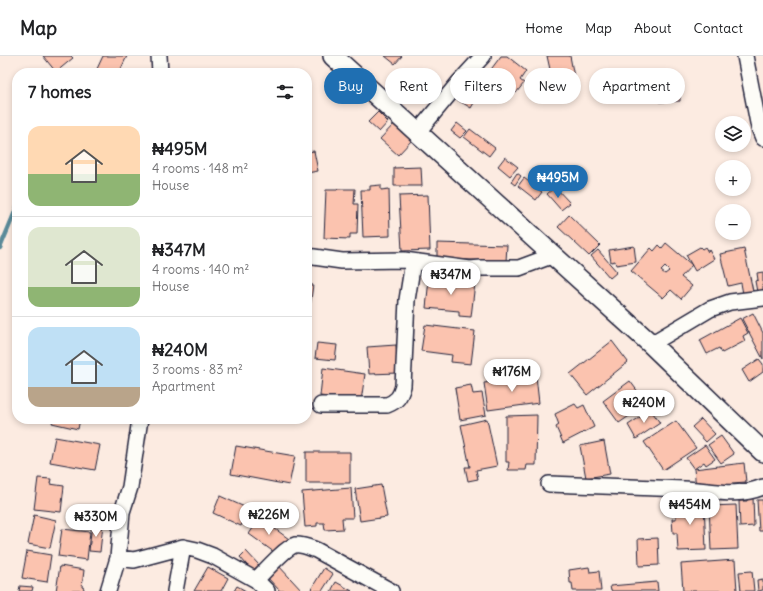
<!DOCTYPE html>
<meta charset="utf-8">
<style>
body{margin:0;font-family:Delius,sans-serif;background:#f6f6f6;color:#202124;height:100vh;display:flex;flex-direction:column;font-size:15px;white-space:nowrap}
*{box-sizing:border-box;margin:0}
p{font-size:13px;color:#757577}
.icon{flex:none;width:22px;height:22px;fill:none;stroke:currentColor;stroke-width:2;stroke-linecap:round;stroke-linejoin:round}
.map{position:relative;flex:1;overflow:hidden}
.details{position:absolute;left:12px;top:12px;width:300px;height:356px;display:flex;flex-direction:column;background:#fff;border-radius:16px;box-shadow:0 2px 6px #0003}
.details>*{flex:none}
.top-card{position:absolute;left:324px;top:12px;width:379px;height:36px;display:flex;gap:8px}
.controls{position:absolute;left:715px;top:60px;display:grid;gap:8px}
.controls a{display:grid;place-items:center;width:36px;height:36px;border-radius:50%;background:#fff;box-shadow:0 2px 6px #0003;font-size:20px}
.price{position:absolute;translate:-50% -34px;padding:0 9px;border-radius:14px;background:#fff;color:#222;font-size:13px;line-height:26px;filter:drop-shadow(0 1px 2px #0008)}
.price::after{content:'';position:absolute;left:50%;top:24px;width:12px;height:9px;margin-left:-6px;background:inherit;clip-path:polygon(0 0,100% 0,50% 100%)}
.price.current{background:#1f6fb2;color:#fff}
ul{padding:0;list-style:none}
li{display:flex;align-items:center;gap:12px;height:100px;padding:0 16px}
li+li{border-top:1px solid #e0e0e0}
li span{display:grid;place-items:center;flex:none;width:112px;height:80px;border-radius:12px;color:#555}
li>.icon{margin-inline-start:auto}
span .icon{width:48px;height:48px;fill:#fffc;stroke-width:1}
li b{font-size:17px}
h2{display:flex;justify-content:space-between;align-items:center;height:48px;padding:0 16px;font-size:17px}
.pill{padding:0 14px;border-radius:18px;background:#fff;box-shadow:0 2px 6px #0003;font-size:14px;line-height:36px}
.pill.current{background:#1f6fb2;color:#fff}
header{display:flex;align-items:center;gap:24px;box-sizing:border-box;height:56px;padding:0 20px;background:#fff;border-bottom:1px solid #e0e0e0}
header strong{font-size:19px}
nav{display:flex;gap:22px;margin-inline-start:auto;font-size:14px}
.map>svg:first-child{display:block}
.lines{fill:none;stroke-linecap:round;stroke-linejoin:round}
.stream{stroke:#5a8a99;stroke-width:4.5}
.building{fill:#fbc3af;stroke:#22223b;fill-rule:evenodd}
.minor-casing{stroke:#22223b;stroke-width:18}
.major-casing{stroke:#22223b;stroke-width:22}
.minor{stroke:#fdfcf7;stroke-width:15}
.major{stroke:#fdfcf7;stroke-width:19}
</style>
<header>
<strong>Map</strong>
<nav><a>Home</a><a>Map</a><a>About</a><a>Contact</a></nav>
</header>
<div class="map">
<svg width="763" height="535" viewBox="0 0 763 535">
<rect width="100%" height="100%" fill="#fcebe1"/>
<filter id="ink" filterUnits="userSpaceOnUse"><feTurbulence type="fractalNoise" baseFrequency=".025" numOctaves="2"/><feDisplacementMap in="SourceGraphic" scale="8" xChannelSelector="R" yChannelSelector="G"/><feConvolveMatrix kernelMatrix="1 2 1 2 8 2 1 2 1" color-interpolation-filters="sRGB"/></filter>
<g filter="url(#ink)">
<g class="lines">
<path class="stream" d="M0 192 17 151"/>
</g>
<path class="building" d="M43 0H71L73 2 56 16Z
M103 0H127L120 15 124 17H100L96 15Z
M385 0H402L395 8Z
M501 0H507L526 15 520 24 524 27 516 37 489 16Z
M547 0H570L575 26 554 31Z
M478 18 488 24 482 35 471 28Z
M659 30H680V45L659 46Z
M461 37 475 45 471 52 456 43Z
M378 56 388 66 379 76 368 66Z
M457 67 467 75 460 82 451 75Z
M394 68 412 84 398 99 380 83Z
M470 73 495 92 489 100 464 81Z
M314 95 318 115 307 117V96Z
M505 101 518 111 510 120 498 110Z
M421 111 422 130H394V112Z
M517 117 521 120 515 129 511 126Z
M524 122 542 136 536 144 518 130Z
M381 129V134L389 133 390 180 363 181 361 134H370V130Z
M555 131 570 147 561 154 547 138Z
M338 133H355L354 148H358L357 178H350V183L324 182 326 134H337Z
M428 139 430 194 402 195 399 140Z
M569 159 600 189 589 200 558 171Z
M437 187 507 189 506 205 437 203Z
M666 187 692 209 681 221 692 230 681 243 671 234 663 242 631 215 651 192 654 195 659 189 662 192ZM665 211 669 215 665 218 661 215Z
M634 190 636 206 616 209 615 205 611 206 609 194Z
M700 191 702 193 705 191 708 196 709 194 714 203 695 215 686 199Z
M744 193 753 235 743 238 741 227 728 230 720 198Z
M598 194 617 216 610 222 591 200Z
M763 216V235L757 236 755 225 758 224 757 217Z
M429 223 475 227 471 261 459 260V255L426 252Z
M307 228 313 229 307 273Z
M753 257 763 277V303L742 263Z
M740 262 748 277 743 280 745 285 722 297 719 292 707 298 700 284Z
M425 269 475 275 471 308 451 306 452 299 421 295Z
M612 285 628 306 587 339 570 318Z
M317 287 337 289 335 304 315 302Z
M396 289 398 317 369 318 367 291Z
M759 303 763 308V316L749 326 742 314Z
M323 312 365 318 361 345 320 340Z
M536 320 539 347 488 354 484 327Z
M630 325 647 348 619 367 603 345Z
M471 329 473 338 482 337 486 359 460 364 455 332Z
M575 348 578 352 584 349 594 371 563 387 556 371 559 369 555 358Z
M651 354 660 367 636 383 628 369Z
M537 359 536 409H527L526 414H508L509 406H506V360Z
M53 363H80L78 373 52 367Z
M487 363 497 410 476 414 478 423 468 425 465 411H470L461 369Z
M701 363 715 378 706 386 692 371Z
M676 365 696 392 663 414 644 386Z
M721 380 734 398 721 407 708 389Z
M55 381 100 389 95 414 50 406Z
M604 385 610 418 586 422 580 390Z
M705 389 715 403 706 409 704 406 694 413 686 402Z
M236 390 295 400 289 429 231 418Z
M306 396H350V427H306Z
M744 407 746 426 732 427V430L696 432 694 413Z
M38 422 51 423 50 428 64 430 61 456 34 453Z
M381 429 387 461 360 465 355 433Z
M351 432 353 462H342L343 473 325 474 324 467H317V470L305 471 302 436Z
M220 440 249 453 241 470 213 457Z
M753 441 754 470 740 471 739 445H747V442Z
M757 444H763V475H759Z
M704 446 706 494 678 495 677 477H673L672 463H676V447Z
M736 449 738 493 711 494 709 450Z
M34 459 56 464 50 492 28 488Z
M260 462 289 483 278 499 249 478Z
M92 467 103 468 100 496 89 495Z
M62 473 90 476 87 504 58 500Z
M658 482 659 509 639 510 638 483Z
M27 495 51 499 47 526 22 522Z
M246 495 259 509 252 515 240 501Z
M735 504 737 535H683L681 508Z
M278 509 302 535H280L266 520Z
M60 510 84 514 82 531 84 532 83 535H56Z
M208 511 228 522 221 535H194Z
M589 511 590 516 599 515 601 535H573L572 527H570L569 514Z
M324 512 333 518 322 535H310Z
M752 515 754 535H741L739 516Z
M763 523V534L758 535 757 524Z
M336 526 352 535H331Z
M657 526 658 535H611L610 530Z
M20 530 33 531 32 535H19Z
M237 530 246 535H234Z"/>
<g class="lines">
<defs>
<path id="minor" d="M159 0 160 17
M745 0 759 72 763 82
M417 77 460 25 483 0
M307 200 342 205 404 204 470 213 481 212H519L554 199
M651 288 710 253 730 246 763 242
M321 349H387C397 345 400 341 403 330L407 244 413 206
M549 428C594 430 639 431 684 433 713 434 735 442 763 431
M118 502 134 504 183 491 197 494 213 500 256 524 267 535
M256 524C263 517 286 491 295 489 302 488 310 492 316 494L391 535
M108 535 118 502 122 456 130 431 140 363
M175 535 183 491"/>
<path id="major" d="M333 0 651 288 763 396"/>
</defs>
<use href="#minor" class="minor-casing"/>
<use href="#major" class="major-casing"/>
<use href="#minor" class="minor"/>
<use href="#major" class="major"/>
</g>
</g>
</svg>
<div class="controls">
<a><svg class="icon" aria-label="layers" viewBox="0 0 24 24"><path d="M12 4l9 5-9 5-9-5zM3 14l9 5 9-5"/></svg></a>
<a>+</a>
<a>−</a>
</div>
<b class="price current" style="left:558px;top:143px">₦495M</b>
<b class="price" style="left:451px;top:240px">₦347M</b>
<b class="price" style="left:512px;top:337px">₦176M</b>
<b class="price" style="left:644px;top:368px">₦240M</b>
<b class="price" style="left:690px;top:470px">₦454M</b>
<b class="price" style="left:269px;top:480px">₦226M</b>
<b class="price" style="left:96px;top:482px">₦330M</b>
<div class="top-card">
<a class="pill current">Buy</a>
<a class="pill">Rent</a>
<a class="pill">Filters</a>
<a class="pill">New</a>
<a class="pill">Apartment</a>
</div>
<section class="details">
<h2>7 homes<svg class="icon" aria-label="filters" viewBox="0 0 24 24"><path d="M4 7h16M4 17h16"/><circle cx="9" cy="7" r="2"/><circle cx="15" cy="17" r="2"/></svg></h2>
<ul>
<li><span style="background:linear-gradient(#ffd9b3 60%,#8fb573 0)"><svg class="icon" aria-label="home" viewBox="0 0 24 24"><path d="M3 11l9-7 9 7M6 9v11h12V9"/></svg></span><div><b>₦495M</b><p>4 rooms · 148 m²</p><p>House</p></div></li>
<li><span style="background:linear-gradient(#dfe7d0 75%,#8fb573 0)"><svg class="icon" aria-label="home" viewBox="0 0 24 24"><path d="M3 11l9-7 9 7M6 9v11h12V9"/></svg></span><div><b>₦347M</b><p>4 rooms · 140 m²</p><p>House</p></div></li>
<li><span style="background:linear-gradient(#bfe0f5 75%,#b9a48a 0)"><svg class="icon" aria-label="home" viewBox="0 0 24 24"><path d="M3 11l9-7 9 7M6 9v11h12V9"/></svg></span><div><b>₦240M</b><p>3 rooms · 83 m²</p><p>Apartment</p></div></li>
</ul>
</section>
</div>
